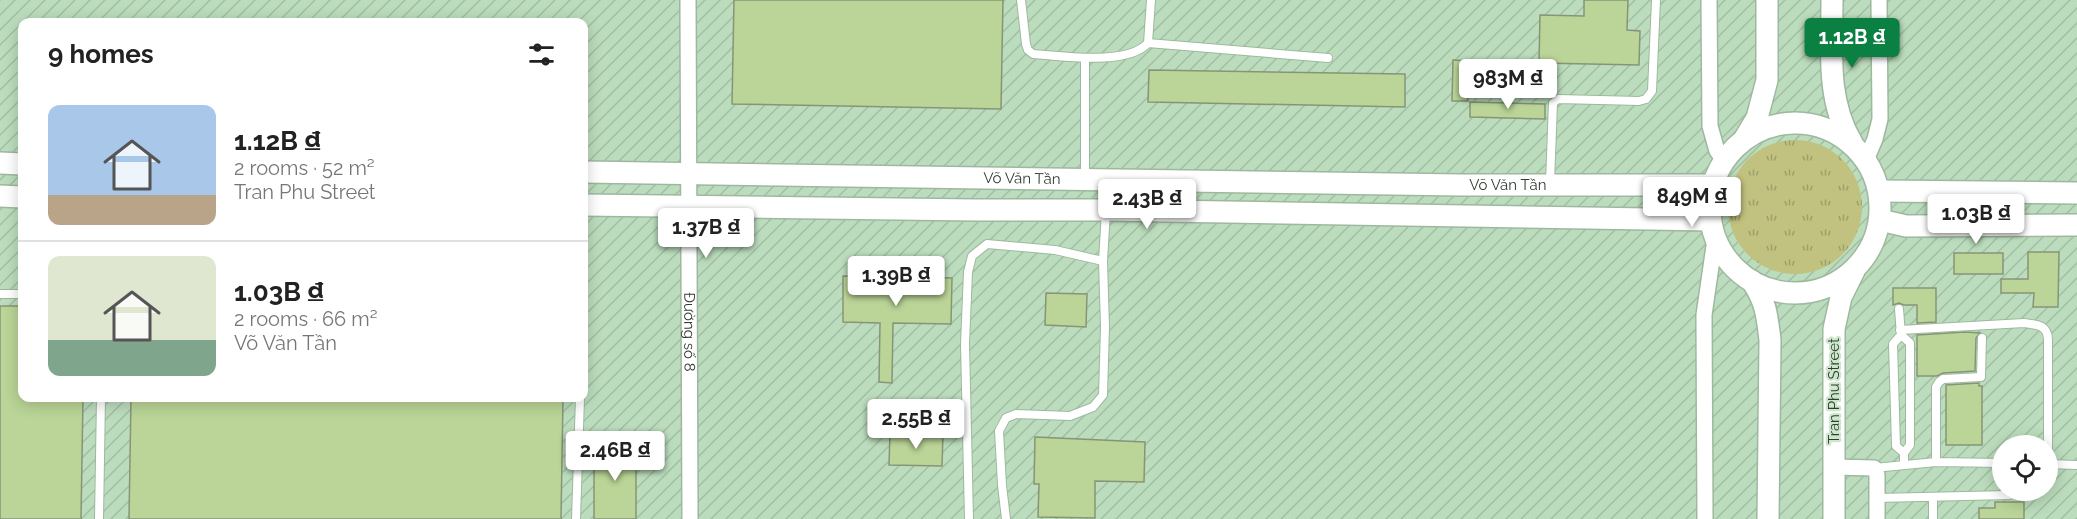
<!DOCTYPE html>
<meta charset="utf-8">
<style>
body{margin:0;font-family:Raleway,sans-serif;background:#f2f2f2;color:#222;height:100vh;display:flex;flex-direction:column;font-size:22px;white-space:nowrap}
*{box-sizing:border-box;margin:0}
p{font-size:20px;color:#767676}
.icon{flex:none;width:33px;height:33px;fill:none;stroke:currentColor;stroke-width:2;stroke-linecap:round;stroke-linejoin:round}
.map{position:relative;flex:1;overflow:hidden}
.drawer{position:absolute;left:18px;top:18px;width:570px;height:384px;display:flex;flex-direction:column;background:#fff;border-radius:12px;box-shadow:0 3px 15px #0003}
.drawer>*{flex:none}
.fabs{position:absolute;left:1992px;top:435px;display:grid;gap:12px}
.fabs a{display:grid;place-items:center;width:66px;height:66px;border-radius:50%;background:#fff;box-shadow:0 3px 15px #0003;font-size:30px}
.price{position:absolute;translate:-50% -51px;padding:0 14px;border-radius:6px;background:#fff;color:#222;font-size:20px;line-height:39px;filter:drop-shadow(0 2px 3px #0008)}
.price::after{content:'';position:absolute;left:50%;top:36px;width:18px;height:14px;margin-left:-9px;background:inherit;clip-path:polygon(0 0,100% 0,50% 100%)}
.price.selected{background:#0b8043;color:#fff}
ul{padding:0;list-style:none}
li{display:flex;align-items:center;gap:18px;height:150px;padding:0 30px}
li+li{border-top:2px solid #e0e0e0}
li span{display:grid;place-items:center;flex:none;width:168px;height:120px;border-radius:12px;color:#555}
li>.icon{margin-inline-start:auto}
span .icon{width:72px;height:72px;fill:#fffc;stroke-width:1}
li b{font-size:26px}
h2{display:flex;justify-content:space-between;align-items:center;height:72px;padding:0 30px;font-size:26px}
.map>svg:first-child{display:block}
.industrial{fill:url(#industrial-furrows);fill-rule:evenodd}
.grass{fill:url(#grass-tufts)}
.building{fill:#bad597;stroke:#879577;stroke-width:1.5}
.lines{fill:none;stroke-linecap:round;stroke-linejoin:round}
.lane-casing{stroke:#9eb89f;stroke-width:10}
.street-casing{stroke:#9eb89f;stroke-width:18}
.secondary-casing{stroke:#9eb89f;stroke-width:24}
.lane{stroke:#fff;stroke-width:8}
.street{stroke:#fff;stroke-width:15}
.secondary{stroke:#fff;stroke-width:21}
.labels{text-anchor:middle;stroke-width:4.5;stroke-linejoin:round;paint-order:stroke}
.street-label{font-size:15px;fill:#323d32;stroke:#cce7cc}
</style>
<div class="map">
<svg width="2077" height="519" viewBox="0 0 2077 519">
<defs>
<pattern id="industrial-furrows" width="10" height="10" patternUnits="userSpaceOnUse" patternTransform="scale(1.5)"><rect width="10" height="10" fill="#bcddbd"/><path d="M-1 1l2-2M0 10L10 0M9 11l2-2" fill="none" stroke="#a2bfa3"/></pattern>
<pattern id="grass-tufts" width="24" height="20" patternUnits="userSpaceOnUse" patternTransform="scale(1.5)"><rect width="24" height="20" fill="#c1c27f"/><path d="M3 7l-1-3M5 7V3M7 7l1-3M15 17l-1-3M17 17v-4M19 17l1-3" fill="none" stroke="#9d9f69"/></pattern>
</defs>
<rect width="100%" height="100%" fill="#cce7cc"/>
<path class="industrial" d="M0 0H2077V519H0ZM22 22H584V398H22ZM2002 446H2048V490H2002Z"/>
<path class="grass" d="M1728 207a67 67 0 1 1 134 0a67 67 0 1 1-134 0Z"/>
<path class="building" d="M734 0H1003L1001 109 732 104Z
M1584 0H1628L1627 30 1640 31 1639 65 1539 63 1540 15 1584 16Z
M1453 60 1469 61 1468 101H1452Z
M1149 70 1405 74V107L1148 102Z
M1470 102 1545 104V119L1470 117Z
M2028 252H2059L2058 307H2033L2034 293H2001V279H2028Z
M1954 253H2003V274H1954Z
M843 276 952 278 951 324 893 323 892 383 879 382 880 323 843 322Z
M1893 288H1936V322L1917 323V305H1904L1899 303 1893 305Z
M1046 293 1087 294 1086 327 1045 325Z
M0 306H22V398H83L81 519H0Z
M1965 332 1980 333 1976 338 1975 371 1943 373 1937 376H1917V335Z
M1979 383V386H1982V445H1946V385Z
M131 398H563L561 519H129Z
M890 433 943 434 942 466 889 465Z
M1035 437 1145 442 1144 482 1095 481V518L1038 517 1039 484H1034Z
M594 444H636V519H594Z
M1995 502H2024V519H1979V508H1995Z"/>
<g class="lines">
<defs>
<path id="lane" d="M1021 0 1026 44 1028 50 1033 54C1063 56 1127 66 1148 43L1328 58
M1148 43 1151 0
M1085 58V178
M1550 183 1553 103 1558 99 1639 101 1646 99 1652 91 1656 0
M0 294H22
M1899 309 1901 335 1910 343V445L1904 453V465
M1900 330 2024 323C2036 325 2047 324 2048 339V464
M1901 335 1893 344 1896 446 1904 453
M1936 462V387L1939 382 1943 379 1981 377 1982 338
M2048 464 2077 465
M1874 468 1936 462 2002 463
M1933 497V519
M1877 498 2009 495
M99 519 101 398
M576 519 580 398
M969 519 965 344 968 272 972 256 987 244 1055 250 1103 261
M1006 519 1002 485 999 431 1006 418 1016 414 1070 416 1093 407 1103 395 1105 327 1103 261 1106 211"/>
<g id="street">
<path id="s1" d="M688 0 690 519"/>
<path d="M1709 0 1710 126 1717 151 1724 160"/>
<path d="M1866 160 1875 139 1880 119 1879 0"/>
<path d="M1834 467 1874 468 1877 475V519"/>
<path d="M1705 519 1704 315 1715 239"/>
</g>
<g id="secondary">
<path d="M1832 0C1832 50 1826 100 1852 143"/>
<circle cx="1795" cy="208" r="85"/>
<path d="M1745 138 1757 118 1767 80V0"/>
<path d="M0 163 22 164"/>
<path id="s2" d="M584 172 1462 185H1712"/>
<path d="M1880 191 2077 193"/>
<path d="M0 196 22 197"/>
<path d="M584 205 975 210H1106L1710 220"/>
<path d="M1880 220 1906 226 2077 225"/>
<path d="M1752 281C1766 302 1767 315 1770 340L1768 519"/>
<path d="M1834 519V329L1841 297 1854 271"/>
</g>
</defs>
<use href="#lane" class="lane-casing"/>
<use href="#street" class="street-casing"/>
<use href="#secondary" class="secondary-casing"/>
<use href="#lane" class="lane"/>
<use href="#street" class="street"/>
<use href="#secondary" class="secondary"/>
</g>
<g class="labels">
<g class="street-label">
<text dy="5" stroke="none"><textPath href="#s2" startOffset="438">Võ Văn Tần</textPath></text>
<text dy="5" stroke="none"><textPath href="#s2" startOffset="924">Võ Văn Tần</textPath></text>
<text dy="5" stroke="none"><textPath href="#s1" startOffset="332">Đường số 8</textPath></text>
<text transform="translate(1834 391) rotate(-90)" y="5">Tran Phu Street</text>
</g>
</g>
</svg>
<div class="fabs">
<a><svg class="icon" aria-label="locate" viewBox="0 0 24 24"><circle cx="12" cy="12" r="6"/><path d="M12 2v4M12 18v4M2 12h4M18 12h4"/></svg></a>
</div>
<b class="price selected" style="left:1852px;top:69px">1.12B ₫</b>
<b class="price" style="left:1508px;top:110px">983M ₫</b>
<b class="price" style="left:1692px;top:228px">849M ₫</b>
<b class="price" style="left:1147px;top:230px">2.43B ₫</b>
<b class="price" style="left:1976px;top:245px">1.03B ₫</b>
<b class="price" style="left:706px;top:259px">1.37B ₫</b>
<b class="price" style="left:896px;top:307px">1.39B ₫</b>
<b class="price" style="left:916px;top:450px">2.55B ₫</b>
<b class="price" style="left:615px;top:482px">2.46B ₫</b>
<section class="drawer">
<h2>9 homes<svg class="icon" aria-label="filters" viewBox="0 0 24 24"><path d="M4 7h16M4 17h16"/><circle cx="9" cy="7" r="2"/><circle cx="15" cy="17" r="2"/></svg></h2>
<ul>
<li><span style="background:linear-gradient(#a9c7e8 75%,#b9a48a 0)"><svg class="icon" aria-label="home" viewBox="0 0 24 24"><path d="M3 11l9-7 9 7M6 9v11h12V9"/></svg></span><div><b>1.12B ₫</b><p>2 rooms · 52 m²</p><p>Tran Phu Street</p></div></li>
<li><span style="background:linear-gradient(#dfe7d0 70%,#7fa58c 0)"><svg class="icon" aria-label="home" viewBox="0 0 24 24"><path d="M3 11l9-7 9 7M6 9v11h12V9"/></svg></span><div><b>1.03B ₫</b><p>2 rooms · 66 m²</p><p>Võ Văn Tần</p></div></li>
</ul>
</section>
</div>
